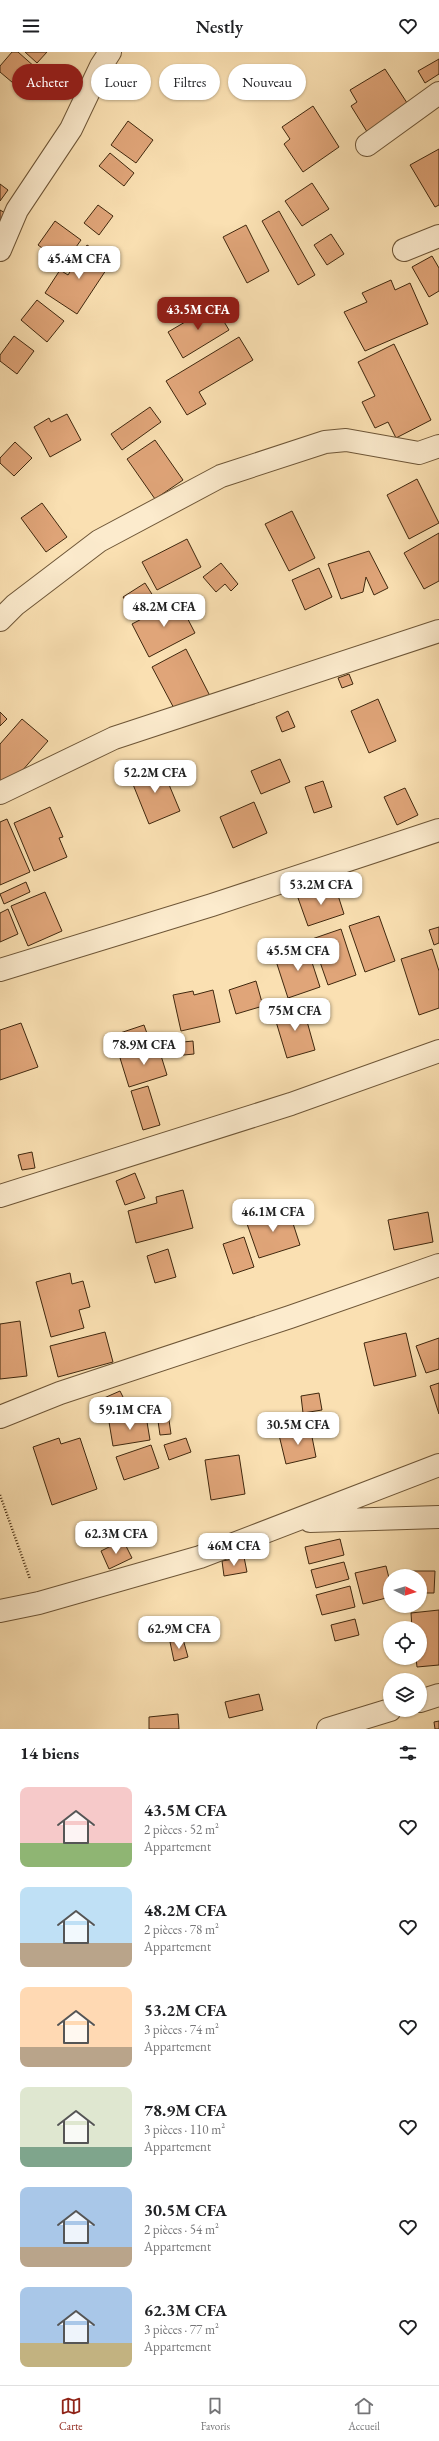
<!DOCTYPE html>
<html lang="fr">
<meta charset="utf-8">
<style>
body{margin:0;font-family:"EB Garamond",serif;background:#f6f6f6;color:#202124;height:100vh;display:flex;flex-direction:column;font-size:15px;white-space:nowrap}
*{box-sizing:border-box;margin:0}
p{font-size:13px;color:#757577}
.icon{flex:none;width:22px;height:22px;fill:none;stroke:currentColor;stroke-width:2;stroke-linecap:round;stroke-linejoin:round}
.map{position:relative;height:1677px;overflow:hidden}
.details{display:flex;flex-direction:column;background:#fff;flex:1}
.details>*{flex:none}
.top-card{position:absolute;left:12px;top:12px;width:415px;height:36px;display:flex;gap:8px}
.needle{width:26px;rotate:95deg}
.tools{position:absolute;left:383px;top:1517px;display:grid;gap:8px}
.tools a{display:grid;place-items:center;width:44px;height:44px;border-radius:50%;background:#fff;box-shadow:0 1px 3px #0004;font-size:20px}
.price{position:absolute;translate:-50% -34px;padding:0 9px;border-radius:8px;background:#fff;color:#222;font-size:13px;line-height:26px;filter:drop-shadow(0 1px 2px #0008)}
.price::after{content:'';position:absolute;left:50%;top:24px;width:12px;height:9px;margin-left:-6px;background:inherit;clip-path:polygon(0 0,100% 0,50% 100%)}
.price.current{background:#8f2418;color:#fff}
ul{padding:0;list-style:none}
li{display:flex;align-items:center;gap:12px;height:100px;padding:0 20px}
li span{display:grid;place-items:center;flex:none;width:112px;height:80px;border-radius:8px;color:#555}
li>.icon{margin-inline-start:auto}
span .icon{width:48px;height:48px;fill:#fffc;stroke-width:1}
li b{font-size:17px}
h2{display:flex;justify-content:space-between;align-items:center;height:48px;padding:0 20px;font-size:17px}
.pill{padding:0 14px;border-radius:18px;background:#fff;box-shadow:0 1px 3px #0004;font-size:14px;line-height:36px}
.pill.current{background:#8f2418;color:#fff}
header{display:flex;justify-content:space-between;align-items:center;height:52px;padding:0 20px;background:#fff;font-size:18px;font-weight:600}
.menu{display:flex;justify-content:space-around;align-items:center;height:56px;border-top:1px solid #e0e0e0;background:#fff;font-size:11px;color:#757577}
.menu a{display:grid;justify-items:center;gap:2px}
.menu .current{color:#8f2418}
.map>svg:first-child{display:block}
.building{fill:#e0a579;stroke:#40280e}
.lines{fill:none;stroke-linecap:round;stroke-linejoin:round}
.minor-casing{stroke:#6e5637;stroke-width:24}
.path{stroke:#40280e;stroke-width:2.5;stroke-dasharray:1 2;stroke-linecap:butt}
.minor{stroke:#fcebcd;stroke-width:22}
</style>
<header><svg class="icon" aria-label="menu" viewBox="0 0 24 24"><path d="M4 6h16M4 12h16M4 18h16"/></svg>Nestly<svg class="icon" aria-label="heart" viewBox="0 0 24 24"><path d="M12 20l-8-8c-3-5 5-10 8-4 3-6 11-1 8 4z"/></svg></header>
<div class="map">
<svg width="439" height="1677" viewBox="0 0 439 1677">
<rect width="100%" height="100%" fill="#fae0b2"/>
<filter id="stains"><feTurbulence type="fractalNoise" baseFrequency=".005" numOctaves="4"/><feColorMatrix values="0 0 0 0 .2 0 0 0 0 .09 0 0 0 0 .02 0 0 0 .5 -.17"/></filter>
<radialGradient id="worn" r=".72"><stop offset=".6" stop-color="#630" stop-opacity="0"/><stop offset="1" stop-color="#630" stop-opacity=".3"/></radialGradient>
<path class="building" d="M12 0H18L36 16 19 36 0 20V14Z
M25 0H47L37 11Z
M439 7V22L425 31 418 19Z
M385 17 411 57 369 83 351 54 357 50 350 38Z
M313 54 339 95 303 120 284 92 290 87 282 75Z
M128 69 153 88 136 111 111 93Z
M439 97V153L435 155 410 113Z
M110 101 134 121 124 134 99 114Z
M312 131 329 157 302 174 285 149Z
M0 132 8 138 0 149Z
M98 153 113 164 99 183 84 171Z
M0 158 7 162 0 171Z
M279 159 315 223 298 233 262 169Z
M55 169 81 188 64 212 38 193Z
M246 173 269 219 247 231 223 185Z
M331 182 344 202 327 213 314 193Z
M87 193 112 209 77 262 45 241 60 218 68 223Z
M432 204 439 216V239L429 245 412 215Z
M391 228 395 238 410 231 428 272 365 299 344 260 367 250 362 241Z
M37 248 64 269 47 290 21 268Z
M214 253 229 278 183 306 168 280Z
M14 284 34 299 17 322 0 309V303Z
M239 285 253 308 199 340 206 352 187 363 166 329Z
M394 292 431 368 396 386 388 370 375 376 362 350 375 344 358 310Z
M150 355 161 370 122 398 111 382Z
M67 362 81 388 50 405 34 375 49 366 51 370Z
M155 388 183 428 155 447 127 407Z
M15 390 32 406 14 424 0 411V406Z
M417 427 439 471 409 487 387 443Z
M42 451 67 485 46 500 21 466Z
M292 459 315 506 289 519 265 472Z
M439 481V529L424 537 404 501Z
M187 487 201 515 157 538 142 510Z
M369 499 388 536 374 543 366 525 363 540 341 547 328 512Z
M221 511 238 532 231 539 225 532 216 540 203 525Z
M319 516 332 545 305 558 292 528Z
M145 531 155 547 134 561 123 545Z
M178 548 195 581 149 605 132 572Z
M186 597 210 644 177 662 152 615Z
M349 622 353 632 342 636 338 626Z
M378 647 396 689 369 701 351 659Z
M288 659 295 675 282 680 276 665Z
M0 660 7 667 0 674Z
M22 667 48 689 8 735 0 728V692Z
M280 707 290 730 261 742 251 719Z
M160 711 180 759 149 772 130 725Z
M323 729 332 755 314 761 305 735Z
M405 736 418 763 397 773 384 745Z
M254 750 267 781 233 796 220 765Z
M50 755 63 785 59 786 67 805 34 819 14 771Z
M7 767 30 820 0 833V770Z
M26 830 30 840 4 852 0 842Z
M335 834 344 862 308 874 298 846Z
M45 840 62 879 28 894 11 854Z
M8 857 18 882 0 890V861Z
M379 864 395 909 365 920 349 874Z
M439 875V891L434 893 429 878Z
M341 877 356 923 328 933 312 887Z
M307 895 320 935 288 946 275 906Z
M432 897 439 919V956L419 963 401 907Z
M256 929 263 954 236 962 229 938Z
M213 938 220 970 181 979 173 943 193 939 194 943Z
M303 955 315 998 287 1006 274 963Z
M21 971 38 1015 0 1028V978Z
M144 973 149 987 115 998 111 984Z
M193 989 194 1002 174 1004 173 991Z
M158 994 167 1023 129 1035 120 1006Z
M148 1034 160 1073 143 1078 131 1039Z
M32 1100 35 1116 22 1118 18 1103Z
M135 1121 145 1146 125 1153 116 1129Z
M183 1138 193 1176 136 1191 128 1159 157 1151 156 1145Z
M288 1156 300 1193 259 1206 246 1169Z
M428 1160 433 1190 394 1198 388 1168Z
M244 1185 254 1215 233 1222 223 1192Z
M168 1197 176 1225 155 1231 147 1204Z
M70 1221 72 1232 83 1229 90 1255 79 1258 84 1276 51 1285 36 1230Z
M20 1269 27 1324 0 1327V1272Z
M105 1280 113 1310 58 1325 50 1294Z
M406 1281 416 1324 374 1334 364 1291Z
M439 1286V1317L426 1321 416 1294Z
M439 1331V1362L430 1334Z
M120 1339 126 1351 110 1359 104 1346Z
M319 1341 322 1358 303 1361 301 1344Z
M146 1364 150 1388 113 1394 109 1370Z
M169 1368 171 1382 160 1383 158 1369Z
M310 1375 316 1405 286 1412 279 1383Z
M59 1386 61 1392 80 1386 97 1437 52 1453 33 1395Z
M186 1386 191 1400 169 1408 164 1393Z
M151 1393 159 1416 124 1428 116 1405Z
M239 1403 245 1442 211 1448 205 1408Z
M340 1487 344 1503 309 1512 305 1495Z
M123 1488 132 1506 109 1517 101 1499Z
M244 1505 247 1520 224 1524 222 1509Z
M344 1510 349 1527 316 1536 311 1518Z
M386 1514 390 1530V1545L363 1552 355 1521Z
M410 1519H435L434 1541H420V1524H410Z
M350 1534 355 1555 322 1563 316 1543Z
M439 1558V1613L417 1615 416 1606H420V1576H412L411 1561Z
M355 1567 359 1583 335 1589 331 1573Z
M183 1587 188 1605 174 1609 170 1590Z
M259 1642 263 1658 229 1666 225 1650Z
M178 1662 179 1677H149V1665Z
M439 1669V1677H435L434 1670Z"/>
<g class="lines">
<defs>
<path id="minor" d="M367 93 439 41
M0 198 17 158 71 77 101 14 110 0
M404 198 439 184
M0 568 15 553 99 489 221 424 325 390 346 388 419 401 439 394
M0 741 114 686 439 579
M0 918 212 853 439 778
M0 1144 291 1052 439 999
M0 1365 60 1341 290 1265 439 1213
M310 1469 439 1465
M0 1559 39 1551 200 1505 439 1413
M420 1649 439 1643
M328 1677 390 1658"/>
</defs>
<use href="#minor" class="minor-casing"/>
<path class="path" d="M0 1443 30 1527"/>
<use href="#minor" class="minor"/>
</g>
<rect width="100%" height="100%" filter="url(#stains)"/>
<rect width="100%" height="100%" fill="url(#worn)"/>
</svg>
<div class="tools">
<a><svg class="needle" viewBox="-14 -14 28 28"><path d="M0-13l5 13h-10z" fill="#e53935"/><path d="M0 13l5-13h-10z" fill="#757577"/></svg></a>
<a><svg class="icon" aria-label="locate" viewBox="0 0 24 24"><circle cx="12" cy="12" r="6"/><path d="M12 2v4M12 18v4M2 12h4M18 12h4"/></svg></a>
<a><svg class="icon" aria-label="layers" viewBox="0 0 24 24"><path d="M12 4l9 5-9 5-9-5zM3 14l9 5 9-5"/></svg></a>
</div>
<b class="price" style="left:79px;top:228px">45.4M CFA</b>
<b class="price current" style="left:198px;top:279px">43.5M CFA</b>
<b class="price" style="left:164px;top:576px">48.2M CFA</b>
<b class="price" style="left:155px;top:742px">52.2M CFA</b>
<b class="price" style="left:321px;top:854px">53.2M CFA</b>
<b class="price" style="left:298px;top:920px">45.5M CFA</b>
<b class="price" style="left:295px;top:980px">75M CFA</b>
<b class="price" style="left:144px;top:1014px">78.9M CFA</b>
<b class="price" style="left:273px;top:1181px">46.1M CFA</b>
<b class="price" style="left:130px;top:1379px">59.1M CFA</b>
<b class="price" style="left:298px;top:1394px">30.5M CFA</b>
<b class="price" style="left:116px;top:1503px">62.3M CFA</b>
<b class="price" style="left:234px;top:1515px">46M CFA</b>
<b class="price" style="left:179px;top:1598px">62.9M CFA</b>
<div class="top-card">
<a class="pill current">Acheter</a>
<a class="pill">Louer</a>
<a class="pill">Filtres</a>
<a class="pill">Nouveau</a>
</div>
</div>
<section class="details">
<h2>14 biens<svg class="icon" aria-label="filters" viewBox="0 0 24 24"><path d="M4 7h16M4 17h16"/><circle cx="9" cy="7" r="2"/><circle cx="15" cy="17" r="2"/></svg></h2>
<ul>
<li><span style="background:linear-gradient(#f6c9c9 70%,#8fb573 0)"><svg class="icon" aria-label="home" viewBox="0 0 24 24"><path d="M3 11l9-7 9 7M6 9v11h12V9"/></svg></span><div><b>43.5M CFA</b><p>2 pièces · 52 m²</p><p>Appartement</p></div><svg class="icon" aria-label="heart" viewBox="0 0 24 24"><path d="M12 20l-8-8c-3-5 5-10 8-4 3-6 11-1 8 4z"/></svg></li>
<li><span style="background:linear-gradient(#bfe0f5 70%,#b9a48a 0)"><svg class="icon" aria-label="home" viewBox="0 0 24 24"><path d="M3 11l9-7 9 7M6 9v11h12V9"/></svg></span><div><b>48.2M CFA</b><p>2 pièces · 78 m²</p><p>Appartement</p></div><svg class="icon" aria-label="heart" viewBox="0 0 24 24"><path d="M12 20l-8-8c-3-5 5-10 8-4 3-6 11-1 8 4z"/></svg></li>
<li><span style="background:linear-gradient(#ffd9b3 75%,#b9a48a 0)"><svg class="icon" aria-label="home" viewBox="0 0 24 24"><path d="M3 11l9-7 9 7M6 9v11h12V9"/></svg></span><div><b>53.2M CFA</b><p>3 pièces · 74 m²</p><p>Appartement</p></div><svg class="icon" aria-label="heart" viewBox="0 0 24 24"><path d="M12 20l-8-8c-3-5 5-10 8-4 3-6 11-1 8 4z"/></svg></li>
<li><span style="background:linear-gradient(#dfe7d0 75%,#7fa58c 0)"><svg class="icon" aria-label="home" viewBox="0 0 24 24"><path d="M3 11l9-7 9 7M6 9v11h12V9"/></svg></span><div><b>78.9M CFA</b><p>3 pièces · 110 m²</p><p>Appartement</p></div><svg class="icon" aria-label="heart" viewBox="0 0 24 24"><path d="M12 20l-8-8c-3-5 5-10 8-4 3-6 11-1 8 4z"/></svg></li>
<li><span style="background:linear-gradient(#a9c7e8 75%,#b9a48a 0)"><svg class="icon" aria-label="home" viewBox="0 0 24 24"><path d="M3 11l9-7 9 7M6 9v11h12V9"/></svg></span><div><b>30.5M CFA</b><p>2 pièces · 54 m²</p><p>Appartement</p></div><svg class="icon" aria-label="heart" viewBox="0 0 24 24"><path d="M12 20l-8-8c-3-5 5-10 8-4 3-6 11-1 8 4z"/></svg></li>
<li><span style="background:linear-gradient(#a9c7e8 70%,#c2b280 0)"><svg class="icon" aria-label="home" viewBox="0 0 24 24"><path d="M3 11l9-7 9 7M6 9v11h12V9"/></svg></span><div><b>62.3M CFA</b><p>3 pièces · 77 m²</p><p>Appartement</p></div><svg class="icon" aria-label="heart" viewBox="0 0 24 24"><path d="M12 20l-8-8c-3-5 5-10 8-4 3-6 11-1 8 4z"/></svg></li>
</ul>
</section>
<nav class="menu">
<a class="current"><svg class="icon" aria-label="map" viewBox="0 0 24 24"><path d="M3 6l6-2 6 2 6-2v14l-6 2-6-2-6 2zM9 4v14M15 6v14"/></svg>Carte</a>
<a><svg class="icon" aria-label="saved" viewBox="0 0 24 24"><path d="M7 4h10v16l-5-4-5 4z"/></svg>Favoris</a>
<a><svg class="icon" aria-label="home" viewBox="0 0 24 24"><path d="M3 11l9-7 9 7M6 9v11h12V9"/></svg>Accueil</a>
</nav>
